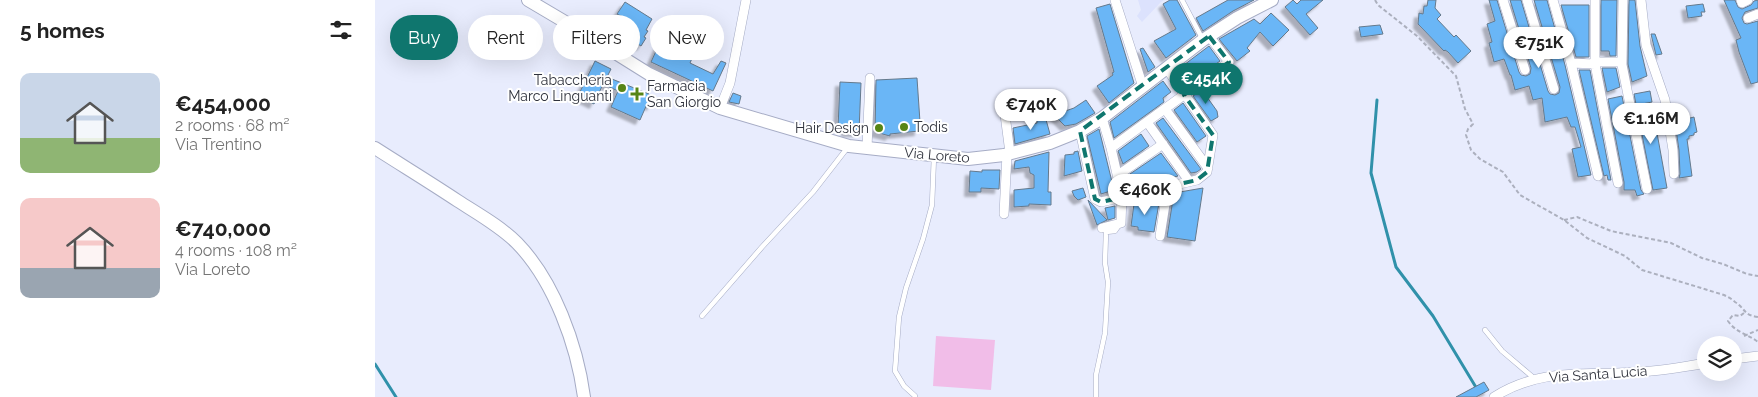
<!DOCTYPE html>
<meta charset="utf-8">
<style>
body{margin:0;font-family:Raleway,sans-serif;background:#f6f6f6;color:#222;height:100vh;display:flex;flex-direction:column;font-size:19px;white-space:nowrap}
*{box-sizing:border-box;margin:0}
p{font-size:16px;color:#767676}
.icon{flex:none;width:28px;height:28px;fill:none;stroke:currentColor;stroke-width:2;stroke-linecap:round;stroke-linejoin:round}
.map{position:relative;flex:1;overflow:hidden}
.sheet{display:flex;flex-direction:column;background:#fff;width:375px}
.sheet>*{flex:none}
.guide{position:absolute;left:15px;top:15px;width:475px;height:45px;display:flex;gap:10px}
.tools{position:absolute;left:1322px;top:336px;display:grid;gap:10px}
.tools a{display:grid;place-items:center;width:45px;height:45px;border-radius:50%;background:#fff;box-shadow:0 5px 20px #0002;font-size:25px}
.price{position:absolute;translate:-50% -42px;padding:0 11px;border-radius:18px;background:#fff;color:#222;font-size:16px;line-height:32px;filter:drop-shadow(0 1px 2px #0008)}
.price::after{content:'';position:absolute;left:50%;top:30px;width:15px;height:11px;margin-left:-8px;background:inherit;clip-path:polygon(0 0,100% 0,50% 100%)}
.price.active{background:#0f766e;color:#fff}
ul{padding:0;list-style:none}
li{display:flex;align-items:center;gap:15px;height:125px;padding:0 20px}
li span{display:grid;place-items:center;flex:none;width:140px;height:100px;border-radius:10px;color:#555}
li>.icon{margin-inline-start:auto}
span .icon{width:60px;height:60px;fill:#fffc;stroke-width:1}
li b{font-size:21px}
h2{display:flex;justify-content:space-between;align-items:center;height:60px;padding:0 20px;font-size:21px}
.tag{padding:0 18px;border-radius:22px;background:#fff;box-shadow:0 5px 20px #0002;font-size:18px;line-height:45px}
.tag.active{background:#0f766e;color:#fff}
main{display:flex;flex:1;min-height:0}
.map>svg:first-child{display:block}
.built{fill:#dce2fd}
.green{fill:#f1bde8}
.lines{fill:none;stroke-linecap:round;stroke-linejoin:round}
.stream{stroke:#3091aa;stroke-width:3}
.building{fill:#6bb6f6;stroke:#65798b;filter:url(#shadow)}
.lane-casing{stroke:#a6acc5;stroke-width:5.5}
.street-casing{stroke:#a6acc5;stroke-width:10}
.secondary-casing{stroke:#a6acc5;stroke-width:14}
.path{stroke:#acb0be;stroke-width:2;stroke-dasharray:4 2.5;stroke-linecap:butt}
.lane{stroke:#fff;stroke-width:4.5}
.street{stroke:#fff;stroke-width:9}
.secondary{stroke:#fff;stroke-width:12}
.marked{fill:none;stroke:#0f766e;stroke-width:4;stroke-dasharray:10 6;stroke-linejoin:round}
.poi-dot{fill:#578516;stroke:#fff;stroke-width:2}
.labels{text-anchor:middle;stroke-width:4;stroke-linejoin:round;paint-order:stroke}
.poi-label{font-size:14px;fill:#30333d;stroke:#fff;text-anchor:end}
.street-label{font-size:14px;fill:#30333d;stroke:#fff}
</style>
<main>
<section class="sheet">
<h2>5 homes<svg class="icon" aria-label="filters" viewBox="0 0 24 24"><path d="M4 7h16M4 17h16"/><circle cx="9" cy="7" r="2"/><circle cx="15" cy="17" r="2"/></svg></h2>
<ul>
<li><span style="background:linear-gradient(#c9d6e8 65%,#8fb573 0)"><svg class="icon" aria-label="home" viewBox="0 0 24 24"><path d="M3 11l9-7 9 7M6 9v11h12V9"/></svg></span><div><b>€454,000</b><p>2 rooms · 68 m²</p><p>Via Trentino</p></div></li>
<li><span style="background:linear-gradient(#f6c9c9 70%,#9aa5b1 0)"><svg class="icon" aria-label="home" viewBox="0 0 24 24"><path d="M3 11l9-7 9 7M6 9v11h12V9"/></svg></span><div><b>€740,000</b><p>4 rooms · 108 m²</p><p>Via Loreto</p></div></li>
</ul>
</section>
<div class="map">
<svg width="1383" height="397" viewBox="0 0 1383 397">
<defs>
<filter id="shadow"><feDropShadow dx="-4.5" dy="4.5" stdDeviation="1" flood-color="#0004"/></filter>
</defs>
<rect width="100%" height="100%" fill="#e8ecfd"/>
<path class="built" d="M763 0H789L786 2 767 22 762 16 766 10Z"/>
<path class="green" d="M561 336 620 340 616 390 558 386Z"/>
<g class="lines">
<path class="stream" d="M1002 100 996 173 1021 267 1058 316 1102 389
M0 364 21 397"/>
</g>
<path class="building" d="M795 0H802L821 35 791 58 779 41 801 29 788 4Z
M853 0H879L858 11 828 31 821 18Z
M918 0 922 4 926 0H948L931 14 943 28 935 35 910 7Z
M1053 0H1061L1060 8 1066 15 1062 19 1079 37 1081 35 1096 51 1083 63 1073 52 1070 50 1069 51 1043 24 1044 13 1048 14 1049 6H1052Z
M1114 0H1122L1144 72 1146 75 1151 76 1155 74 1156 68 1135 0H1146L1173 91 1175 94 1180 95 1184 93 1185 87 1159 0H1172L1190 65 1216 175 1203 177 1197 149 1206 147 1200 127H1196L1192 117 1170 122 1167 98 1158 100 1154 86 1140 90 1136 75H1135L1129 59 1119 62 1114 43 1117 42 1112 24 1120 21Z
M1226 0H1242L1241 56H1235L1234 51H1226Z
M1254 0H1260L1265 46 1272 76 1257 82 1253 64Z
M1349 0H1360L1363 7 1367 9 1376 5 1379 1 1383 0V8L1370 12 1367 18 1369 23 1372 24 1383 21V82L1376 84 1364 52 1361 40 1366 38Z
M250 2 277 19 271 30 273 31 269 37 271 38 266 46 240 30 248 17 242 14Z
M735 4 759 83 734 103 722 86 738 75 737 73 739 72 721 8Z
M1328 4 1330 12H1326L1327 16 1313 18 1311 6Z
M1186 5H1214V57H1201Z
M896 13 914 30 898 46 885 32 872 48 875 51 862 61 844 39 879 19 885 24Z
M1005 25 1008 34 986 37 984 27Z
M292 27 324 42 315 63 338 74 346 61 351 63 338 91 276 62Z
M1276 34H1280L1287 54 1281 55Z
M834 46 845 61 811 86 801 71Z
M768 48 780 67 773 72 765 49Z
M220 61 236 69 232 77 274 94V96L279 98 276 106 272 104 265 120 236 107 243 91 228 84 219 104 203 96Z
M1227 68H1241L1245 87 1232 92Z
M1204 70H1215L1236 180H1233L1232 175 1229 176Z
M542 78 545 122H543L544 131 515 134V136L500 132 501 80Z
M788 81 796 92 788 98 789 102 739 138 735 122Z
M465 82 486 83 484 132H471V128H463Z
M827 90 842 111 843 117 836 121 818 96Z
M1275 91 1277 102 1267 104 1273 135 1282 133 1292 188 1278 190 1259 94Z
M358 93 366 96 364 104 354 102Z
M1247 96 1266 190 1269 194 1262 196 1260 190H1249V182L1233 99Z
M711 100 720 113 701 124 690 126 679 115 699 108Z
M808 103 831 136 822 142 799 110Z
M670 116 675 134 640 144 638 128 662 123V118Z
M1319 117 1322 132 1319 133V135L1314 136V139H1312L1317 176 1304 178 1305 174 1304 150 1300 122Z
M788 118 826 169 822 172 816 173 781 123Z
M724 129 739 190 726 194 712 136Z
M766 134 774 146 748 164 743 151Z
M703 151 707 171 689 176 690 155 699 154V152Z
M674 152 673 192H676V205L654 204V206L639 207V190L659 188V175L655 173 654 167 639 169 640 161Z
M786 153 803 176 753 189 749 178Z
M607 170H625L624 189 606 188V192H594L595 171 607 172Z
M708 188 711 197 703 200 699 196 697 191Z
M828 188 820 241 792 237 799 193Z
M713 200 732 220 722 225Z
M767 201 784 203 779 232 763 230V227L756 226 759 204 766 205Z
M740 206V218L733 220 730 208Z
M1109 382 1114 390 1101 397H1081Z"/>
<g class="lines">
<defs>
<path id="lane" d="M807 0 827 38
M327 316 387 247 438 192 473 147
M1110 330 1127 351 1160 379
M540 396 529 386 520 371 524 317 531 288 548 239 557 205 559 156
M721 397V375L730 333 733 282 730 263 731 232 740 231 745 224"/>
<path id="street" d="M740 0 768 87
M1128 0 1150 70
M1152 0 1179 89
M1178 0 1196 63 1223 176
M1220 0V64L1243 183
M1248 0 1247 65 1272 189
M1266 0 1271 45 1290 100 1298 150 1299 174
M1366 0 1367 3 1373 0
M1373 18 1383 14
M1220 62H1247
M1196 63 1220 64
M629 107 635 153
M345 108 355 83 371 0
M790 109 833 168
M772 122 814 181
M705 131 720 199 726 202 822 180 832 172 838 135 792 69
M492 148 495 78
M736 148 854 62 834 36
M743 175 788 144
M629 214 632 154
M727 228 746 223 747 196 736 148 727 118
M785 236 793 185
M1359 359 1383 356
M1119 397C1166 367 1211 376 1263 372 1286 371 1309 367 1331 363"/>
<path id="secondary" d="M153 0 202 29 274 74 345 108 474 146 593 159 629 155 675 143 705 131 727 118 828 40 862 18 897 0
M0 148C28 166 56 183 83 201 103 214 125 226 142 243 179 281 202 345 209 397"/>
</defs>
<use href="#lane" class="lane-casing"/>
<use href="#street" class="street-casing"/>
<use href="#secondary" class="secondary-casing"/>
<path class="path" d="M1000 0 1003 5 1042 36 1081 76 1090 109 1098 124 1093 129 1091 135 1096 150 1105 159 1128 172 1145 195 1189 220 1212 238 1250 256 1267 270 1349 295C1353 297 1357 299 1360 302 1371 309 1368 315 1383 317
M1189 220 1202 217 1236 231 1296 243 1327 258 1348 264 1372 274 1383 276
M1369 313 1365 316 1358 315 1353 321C1361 333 1373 334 1383 342
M1369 336 1383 330"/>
<use href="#lane" class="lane"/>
<use href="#street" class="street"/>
<use href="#secondary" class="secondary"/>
</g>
<path class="marked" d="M834 36 854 62 809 95 838 135 832 172 822 180 726 202 720 199 705 131Z"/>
<g class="poi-dot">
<circle cx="247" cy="88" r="5"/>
<path d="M259.5 86.5h5v5h5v5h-5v5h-5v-5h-5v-5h5z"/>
<circle cx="529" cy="127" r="5"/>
<circle cx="504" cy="128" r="5"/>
</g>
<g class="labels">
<g class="poi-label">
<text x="237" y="85">Tabaccheria<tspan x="237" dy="16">Marco Linguanti</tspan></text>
<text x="272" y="91" text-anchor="start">Farmacia<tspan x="272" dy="16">San Giorgio</tspan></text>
<text x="539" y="132" text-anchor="start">Todis</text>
<text x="494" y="133">Hair Design</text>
</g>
<g class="street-label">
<text transform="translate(562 155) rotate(5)" y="5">Via Loreto</text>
<text transform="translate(1223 374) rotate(-4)" y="5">Via Santa Lucia</text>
</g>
</g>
</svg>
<div class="tools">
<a><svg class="icon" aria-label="layers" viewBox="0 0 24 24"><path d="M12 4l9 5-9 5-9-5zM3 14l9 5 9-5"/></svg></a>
</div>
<b class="price" style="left:1164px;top:69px">€751K</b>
<b class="price active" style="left:831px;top:105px">€454K</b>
<b class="price" style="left:656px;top:131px">€740K</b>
<b class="price" style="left:1276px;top:145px">€1.16M</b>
<b class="price" style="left:770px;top:216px">€460K</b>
<div class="guide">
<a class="tag active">Buy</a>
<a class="tag">Rent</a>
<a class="tag">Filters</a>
<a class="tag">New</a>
</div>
</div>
</main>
